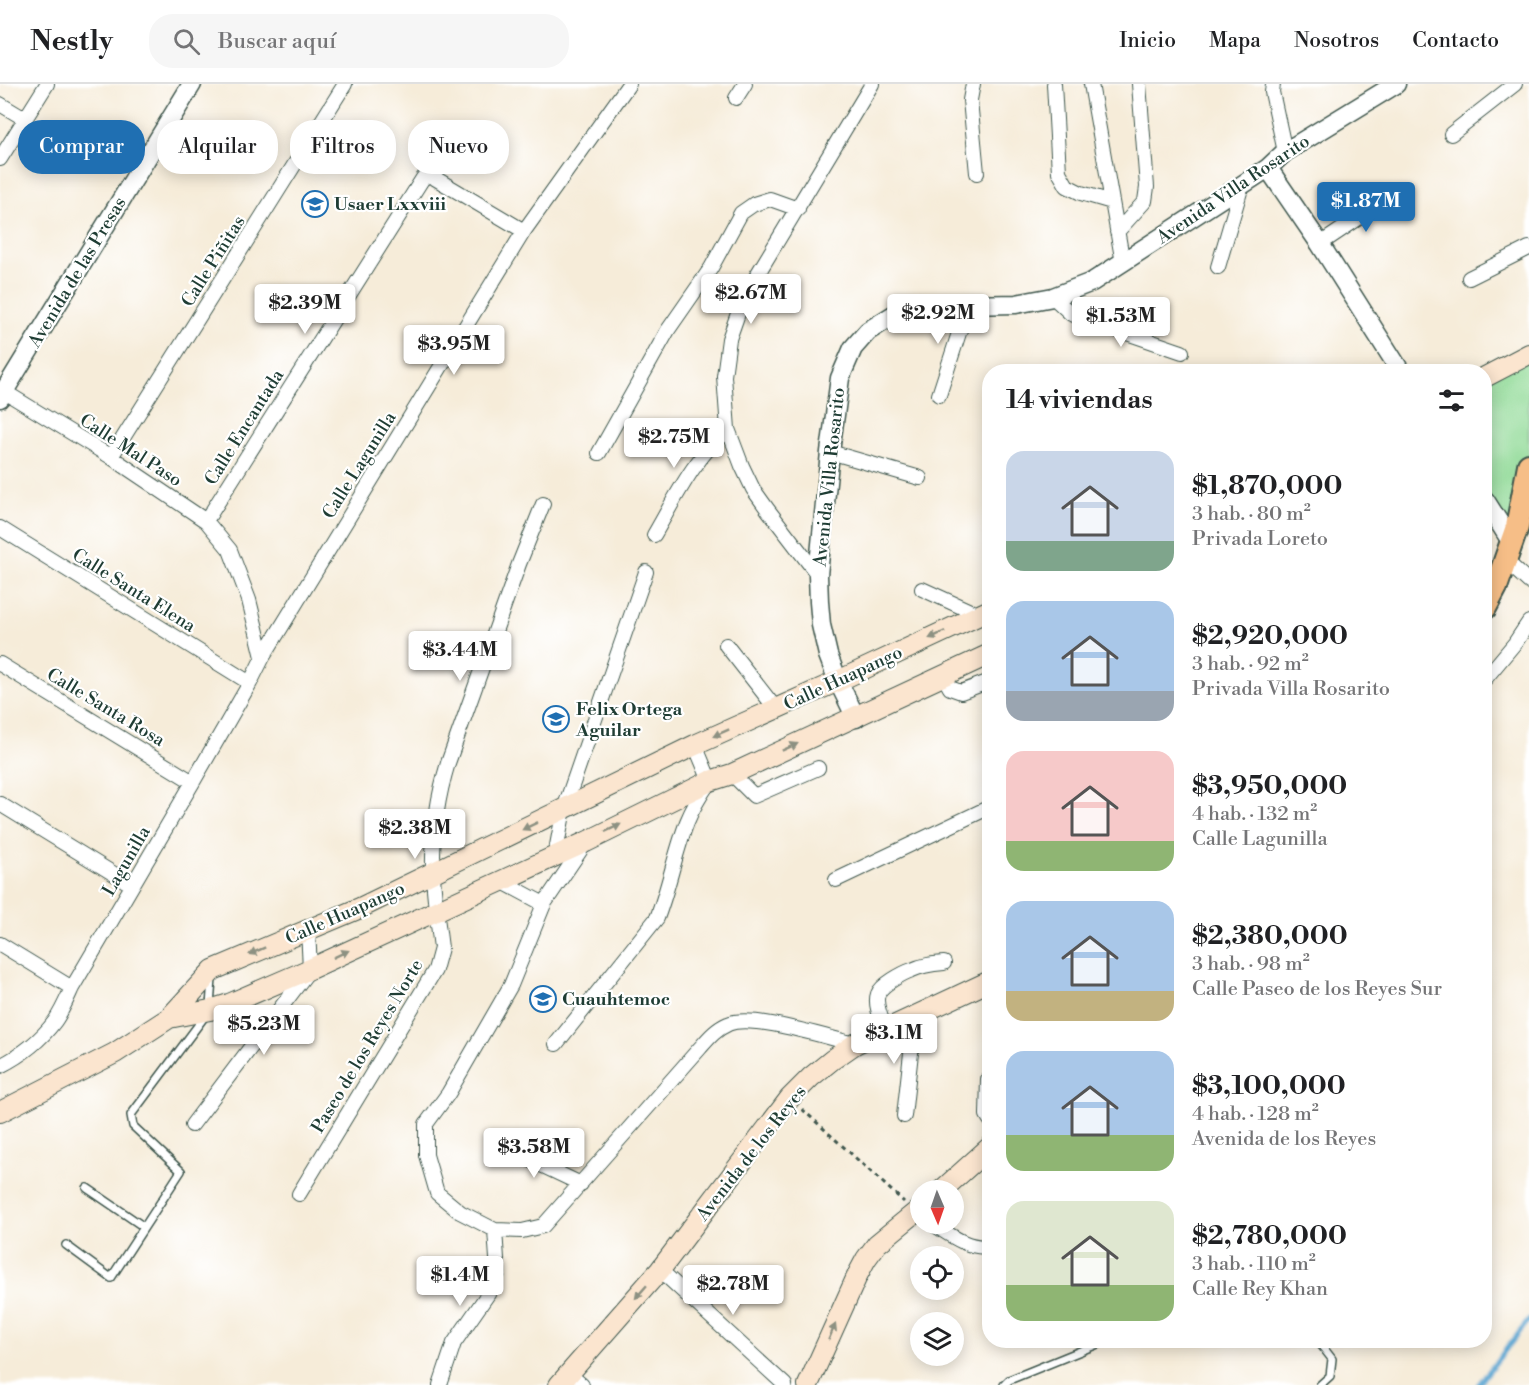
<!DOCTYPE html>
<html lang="es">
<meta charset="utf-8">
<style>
body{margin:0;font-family:"Libre Bodoni",serif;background:#f6f6f6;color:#202124;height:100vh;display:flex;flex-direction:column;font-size:22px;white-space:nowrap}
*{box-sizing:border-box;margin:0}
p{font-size:20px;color:#757577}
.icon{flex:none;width:33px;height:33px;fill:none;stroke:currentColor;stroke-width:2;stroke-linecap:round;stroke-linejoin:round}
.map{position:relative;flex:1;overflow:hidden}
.drawer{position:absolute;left:982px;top:280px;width:510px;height:984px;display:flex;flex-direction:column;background:#fff;border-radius:24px;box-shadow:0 3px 15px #0003}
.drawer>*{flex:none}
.top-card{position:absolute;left:18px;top:36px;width:570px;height:54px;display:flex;gap:12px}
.needle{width:39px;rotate:178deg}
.buttons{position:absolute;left:910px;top:1096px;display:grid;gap:12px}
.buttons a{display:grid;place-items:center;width:54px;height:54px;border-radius:50%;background:#fff;box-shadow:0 3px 15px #0003;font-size:30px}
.price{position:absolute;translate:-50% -51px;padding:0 14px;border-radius:6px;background:#fff;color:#222;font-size:20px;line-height:39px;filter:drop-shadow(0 2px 3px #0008)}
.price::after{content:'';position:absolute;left:50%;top:36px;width:18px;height:14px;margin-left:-9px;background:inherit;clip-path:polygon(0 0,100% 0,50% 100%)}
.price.on{background:#1f6fb2;color:#fff}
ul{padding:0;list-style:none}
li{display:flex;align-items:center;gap:18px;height:150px;padding:0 24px}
li span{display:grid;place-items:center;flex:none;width:168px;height:120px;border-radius:18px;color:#555}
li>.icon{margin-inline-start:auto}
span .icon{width:72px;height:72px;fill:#fffc;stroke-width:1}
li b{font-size:26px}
h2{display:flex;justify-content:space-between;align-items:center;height:72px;padding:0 24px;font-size:26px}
.chip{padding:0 21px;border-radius:24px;background:#fff;box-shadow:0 3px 15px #0003;font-size:21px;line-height:54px}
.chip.on{background:#1f6fb2;color:#fff}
header{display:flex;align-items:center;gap:36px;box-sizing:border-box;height:84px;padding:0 30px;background:#fff;border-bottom:2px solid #e0e0e0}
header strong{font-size:28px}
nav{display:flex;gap:33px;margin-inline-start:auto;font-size:21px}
.search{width:420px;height:54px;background:#f6f6f6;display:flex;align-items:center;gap:15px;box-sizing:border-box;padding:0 21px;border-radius:24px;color:#757577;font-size:22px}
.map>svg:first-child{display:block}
.green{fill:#90da96;stroke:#588c65;stroke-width:1.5}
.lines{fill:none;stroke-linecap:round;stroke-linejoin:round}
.stream{stroke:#58a5d1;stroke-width:4.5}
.service-casing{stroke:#3f574d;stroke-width:10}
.minor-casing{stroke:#3f574d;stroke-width:16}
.tertiary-casing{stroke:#3f574d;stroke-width:21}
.secondary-casing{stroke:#3f574d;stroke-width:22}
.primary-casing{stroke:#3f574d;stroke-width:26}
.path{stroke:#3f574d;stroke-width:3;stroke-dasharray:4.5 4.5;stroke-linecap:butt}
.service{stroke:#fff;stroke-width:7}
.minor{stroke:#fff;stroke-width:14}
.tertiary{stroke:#fff;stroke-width:18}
.secondary{stroke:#fbe5cf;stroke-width:20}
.primary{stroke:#f6be87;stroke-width:22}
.oneway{fill:#8d9182}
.labels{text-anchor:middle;stroke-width:4.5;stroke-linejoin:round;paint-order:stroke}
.street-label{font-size:18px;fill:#1f3d34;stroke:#fff}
.poi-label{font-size:18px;font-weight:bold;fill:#1f3d34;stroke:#fff;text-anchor:start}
</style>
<header>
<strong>Nestly</strong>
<div class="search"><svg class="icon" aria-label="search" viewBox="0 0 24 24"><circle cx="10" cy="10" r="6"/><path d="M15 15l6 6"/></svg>Buscar aquí</div>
<nav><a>Inicio</a><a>Mapa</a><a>Nosotros</a><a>Contacto</a></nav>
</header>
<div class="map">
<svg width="1529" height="1301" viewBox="0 0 1529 1301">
<rect width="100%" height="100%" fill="#fff"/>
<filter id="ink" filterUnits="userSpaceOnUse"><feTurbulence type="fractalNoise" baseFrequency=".0167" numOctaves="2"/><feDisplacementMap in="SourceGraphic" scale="12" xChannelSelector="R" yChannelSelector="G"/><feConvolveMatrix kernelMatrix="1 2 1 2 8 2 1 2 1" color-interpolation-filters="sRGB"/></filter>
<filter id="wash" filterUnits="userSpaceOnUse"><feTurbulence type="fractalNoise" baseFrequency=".008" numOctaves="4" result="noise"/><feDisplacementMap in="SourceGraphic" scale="24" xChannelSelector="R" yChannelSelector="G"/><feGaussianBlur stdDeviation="1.35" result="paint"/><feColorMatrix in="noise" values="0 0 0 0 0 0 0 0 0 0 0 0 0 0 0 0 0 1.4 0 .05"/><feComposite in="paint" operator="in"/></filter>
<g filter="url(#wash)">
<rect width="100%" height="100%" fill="#f6ecd9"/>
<path class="green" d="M1529 267V452L1513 449 1485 409V288Z"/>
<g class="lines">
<path class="stream" d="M1478 1301 1529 1236"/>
</g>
</g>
<g filter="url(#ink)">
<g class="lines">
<defs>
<path id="service" d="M210 922 212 895
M87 1104 144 1143
M66 1161 111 1194 181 1087 133 1042 131 1031 205 932
M1318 1257 1332 1275 1330 1292 1320 1301
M1004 1301 1009 1296 1105 1257"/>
<path id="minor" d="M973 0 970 16 977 89
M1054 0 1059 88 1067 102 1081 109 1112 118
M1091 0 1123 179
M1273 0 1272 8 1285 68
M736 14 745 0
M0 20 25 35
M1451 50 1515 0
M0 75 47 0
M1117 148 1145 117 1147 103 1139 0
M1320 160 1393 111
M1218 183 1242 101
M1469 194 1529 164
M1053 213 1071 230 1182 268
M0 305 111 373 206 437 230 466 249 516 263 573
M939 311 968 221
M830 368 920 394
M599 369 668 246 711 184 741 129 754 120 770 115 798 125
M111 373 345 0
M206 437 423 94 428 92 433 93 524 147
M0 444 250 599
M654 451C676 413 694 374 728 345
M1505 476 1529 498
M818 491 768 426 753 405 742 382 728 345 724 292 729 255 741 221 757 191 872 0
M922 505 979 531
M726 561 776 625
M0 580 193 698
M944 593 950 604 961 608 990 597
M1485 595 1515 559 1529 538
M732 690 754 712 818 684
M0 720 132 801
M586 758 544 820 511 901 448 1010 426 1040V1071L437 1109 460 1128 495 1146 522 1147 543 1142 700 964C708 955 716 945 728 940 751 929 828 954 855 960
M555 772 564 725 646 488
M836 796 990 723
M501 797 544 820
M0 860 72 904
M886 946C882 936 874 921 878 910 881 901 903 889 912 886 922 881 933 880 944 879
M556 960 657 834C669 803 675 769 687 738 693 723 701 710 710 697L695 661
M0 982C22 971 40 957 55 937 62 927 67 915 72 904L193 698 250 599 263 573 524 147 629 0
M988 995 987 1031 990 1036
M904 1032 915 933
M192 1041 310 885 308 845
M501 1062 581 1100
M299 1110 435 886 441 864C438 839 434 815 433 790 432 752 437 715 448 679L519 480 543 420
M933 1140C950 1151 969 1166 990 1162
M660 1186 785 1301
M569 1290 582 1301
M440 1301 454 1259 488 1210 498 1189 495 1146"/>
<path id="tertiary" d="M1268 84 1320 160 1401 288
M0 314 192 0
M1485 416 1512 459
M856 634 838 597 828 571 821 541 819 518 818 491 830 368 840 294 853 264 868 247 900 227 916 222 1016 220 1053 213 1092 198 1242 101 1268 84 1285 68 1396 0"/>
<path id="secondary" d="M1485 293 1529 270
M169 934 210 926 229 920 310 885 586 758 710 697 732 690 990 570
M0 1028 115 969 169 934 213 886 360 824 695 661 838 597 990 526
M941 1107 990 1063
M559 1301 660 1186 790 1014 811 993 832 976 855 960 990 897
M808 1301 858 1190 866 1175 877 1160 921 1124"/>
<path id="primary" d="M1485 524 1496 503 1517 443 1529 381"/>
</defs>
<use href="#service" class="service-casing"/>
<use href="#minor" class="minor-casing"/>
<use href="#tertiary" class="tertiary-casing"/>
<use href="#secondary" class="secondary-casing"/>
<use href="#primary" class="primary-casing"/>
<path class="path" d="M802 1025 904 1118"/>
<use href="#service" class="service"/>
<use href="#minor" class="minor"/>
<use href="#tertiary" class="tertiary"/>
<use href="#secondary" class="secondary"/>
<use href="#primary" class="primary"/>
</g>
<defs><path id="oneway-solid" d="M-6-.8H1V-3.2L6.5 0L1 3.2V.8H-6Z" transform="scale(1.5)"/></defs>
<g class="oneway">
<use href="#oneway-solid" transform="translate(937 551) rotate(155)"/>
<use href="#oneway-solid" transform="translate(721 649) rotate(156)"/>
<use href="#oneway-solid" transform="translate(790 663) rotate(-24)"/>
<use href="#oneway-solid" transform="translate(530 742) rotate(154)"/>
<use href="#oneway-solid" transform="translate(613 744) rotate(-26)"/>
<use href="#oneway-solid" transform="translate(257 867) rotate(156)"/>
<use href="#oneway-solid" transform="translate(341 870) rotate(-25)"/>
<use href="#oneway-solid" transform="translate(641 1208) rotate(131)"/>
<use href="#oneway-solid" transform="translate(832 1248) rotate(-66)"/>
</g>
</g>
<defs>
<symbol id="school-ring" viewBox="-11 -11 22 22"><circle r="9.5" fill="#fff" stroke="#1f6fb2" stroke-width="1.5"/><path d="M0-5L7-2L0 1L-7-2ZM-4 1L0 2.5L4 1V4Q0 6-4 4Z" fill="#1f6fb2"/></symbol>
</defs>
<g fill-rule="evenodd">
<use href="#school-ring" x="300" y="105" width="30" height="30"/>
<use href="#school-ring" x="541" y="620" width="30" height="30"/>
<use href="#school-ring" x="528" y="900" width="30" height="30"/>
</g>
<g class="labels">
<g class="street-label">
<text transform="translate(1233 105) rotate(-34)" y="6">Avenida Villa Rosarito</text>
<text transform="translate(213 177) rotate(-58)" y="6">Calle Piñitas</text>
<text transform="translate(77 188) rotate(-59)" y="6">Avenida de las Presas</text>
<text transform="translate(244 343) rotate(-58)" y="6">Calle Encantada</text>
<text transform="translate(131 366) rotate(33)" y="6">Calle Mal Paso</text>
<text transform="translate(359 381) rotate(-58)" y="6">Calle Lagunilla</text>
<text transform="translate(829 393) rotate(-84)" y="6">Avenida Villa Rosarito</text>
<text transform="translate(134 506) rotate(32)" y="6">Calle Santa Elena</text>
<text transform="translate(843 594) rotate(-25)" y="6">Calle Huapango</text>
<text transform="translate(106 623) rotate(31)" y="6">Calle Santa Rosa</text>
<text transform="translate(126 777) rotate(-60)" y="6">Lagunilla</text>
<text transform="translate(345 829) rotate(-24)" y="6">Calle Huapango</text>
<text transform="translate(367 962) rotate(-59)" y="6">Paseo de los Reyes Norte</text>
<text transform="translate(751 1069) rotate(-52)" y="6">Avenida de los Reyes</text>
</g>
<g class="poi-label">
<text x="334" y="126">Usaer Lxxviii</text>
<text x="576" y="631">Felix Ortega<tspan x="576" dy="21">Aguilar</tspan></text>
<text x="562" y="921">Cuauhtemoc</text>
</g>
</g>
</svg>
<div class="buttons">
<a><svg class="needle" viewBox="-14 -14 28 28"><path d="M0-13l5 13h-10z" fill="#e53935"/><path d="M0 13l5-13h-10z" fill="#757577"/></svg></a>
<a><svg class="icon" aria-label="locate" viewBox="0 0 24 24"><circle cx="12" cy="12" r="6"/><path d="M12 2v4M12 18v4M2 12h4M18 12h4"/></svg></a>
<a><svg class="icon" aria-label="layers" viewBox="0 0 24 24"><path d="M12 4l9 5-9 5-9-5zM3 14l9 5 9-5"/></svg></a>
</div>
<b class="price on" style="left:1366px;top:149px">$1.87M</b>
<b class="price" style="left:751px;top:241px">$2.67M</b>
<b class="price" style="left:305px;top:251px">$2.39M</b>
<b class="price" style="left:938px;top:261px">$2.92M</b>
<b class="price" style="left:1121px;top:264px">$1.53M</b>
<b class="price" style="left:454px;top:292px">$3.95M</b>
<b class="price" style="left:674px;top:385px">$2.75M</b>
<b class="price" style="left:460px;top:598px">$3.44M</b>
<b class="price" style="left:415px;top:776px">$2.38M</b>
<b class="price" style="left:264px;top:972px">$5.23M</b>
<b class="price" style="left:894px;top:981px">$3.1M</b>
<b class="price" style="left:534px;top:1095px">$3.58M</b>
<b class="price" style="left:460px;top:1223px">$1.4M</b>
<b class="price" style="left:733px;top:1232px">$2.78M</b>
<div class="top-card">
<a class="chip on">Comprar</a>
<a class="chip">Alquilar</a>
<a class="chip">Filtros</a>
<a class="chip">Nuevo</a>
</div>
<section class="drawer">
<h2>14 viviendas<svg class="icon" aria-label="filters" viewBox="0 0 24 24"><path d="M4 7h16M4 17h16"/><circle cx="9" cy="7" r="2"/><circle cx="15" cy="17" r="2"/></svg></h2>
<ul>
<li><span style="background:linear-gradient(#c9d6e8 75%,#7fa58c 0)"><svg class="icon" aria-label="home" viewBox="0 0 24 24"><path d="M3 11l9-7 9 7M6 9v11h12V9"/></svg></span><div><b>$1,870,000</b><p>3 hab. · 80 m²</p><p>Privada Loreto</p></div></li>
<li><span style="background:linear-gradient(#a9c7e8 75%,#9aa5b1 0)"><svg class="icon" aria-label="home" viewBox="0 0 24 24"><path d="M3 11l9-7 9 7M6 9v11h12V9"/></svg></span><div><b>$2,920,000</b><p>3 hab. · 92 m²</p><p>Privada Villa Rosarito</p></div></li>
<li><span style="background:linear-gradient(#f6c9c9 75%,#8fb573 0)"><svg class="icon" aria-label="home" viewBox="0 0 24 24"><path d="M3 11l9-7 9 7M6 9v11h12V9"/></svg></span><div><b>$3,950,000</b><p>4 hab. · 132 m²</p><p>Calle Lagunilla</p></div></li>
<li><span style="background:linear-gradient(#a9c7e8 75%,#c2b280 0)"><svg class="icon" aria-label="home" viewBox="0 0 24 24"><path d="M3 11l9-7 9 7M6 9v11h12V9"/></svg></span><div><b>$2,380,000</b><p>3 hab. · 98 m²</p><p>Calle Paseo de los Reyes Sur</p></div></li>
<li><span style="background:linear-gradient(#a9c7e8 70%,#8fb573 0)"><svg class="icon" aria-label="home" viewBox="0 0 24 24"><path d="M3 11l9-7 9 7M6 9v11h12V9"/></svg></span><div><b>$3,100,000</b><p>4 hab. · 128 m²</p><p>Avenida de los Reyes</p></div></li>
<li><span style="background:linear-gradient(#dfe7d0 70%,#8fb573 0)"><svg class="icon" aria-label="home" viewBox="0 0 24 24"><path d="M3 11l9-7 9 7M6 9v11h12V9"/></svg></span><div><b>$2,780,000</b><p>3 hab. · 110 m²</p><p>Calle Rey Khan</p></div></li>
</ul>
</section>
</div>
